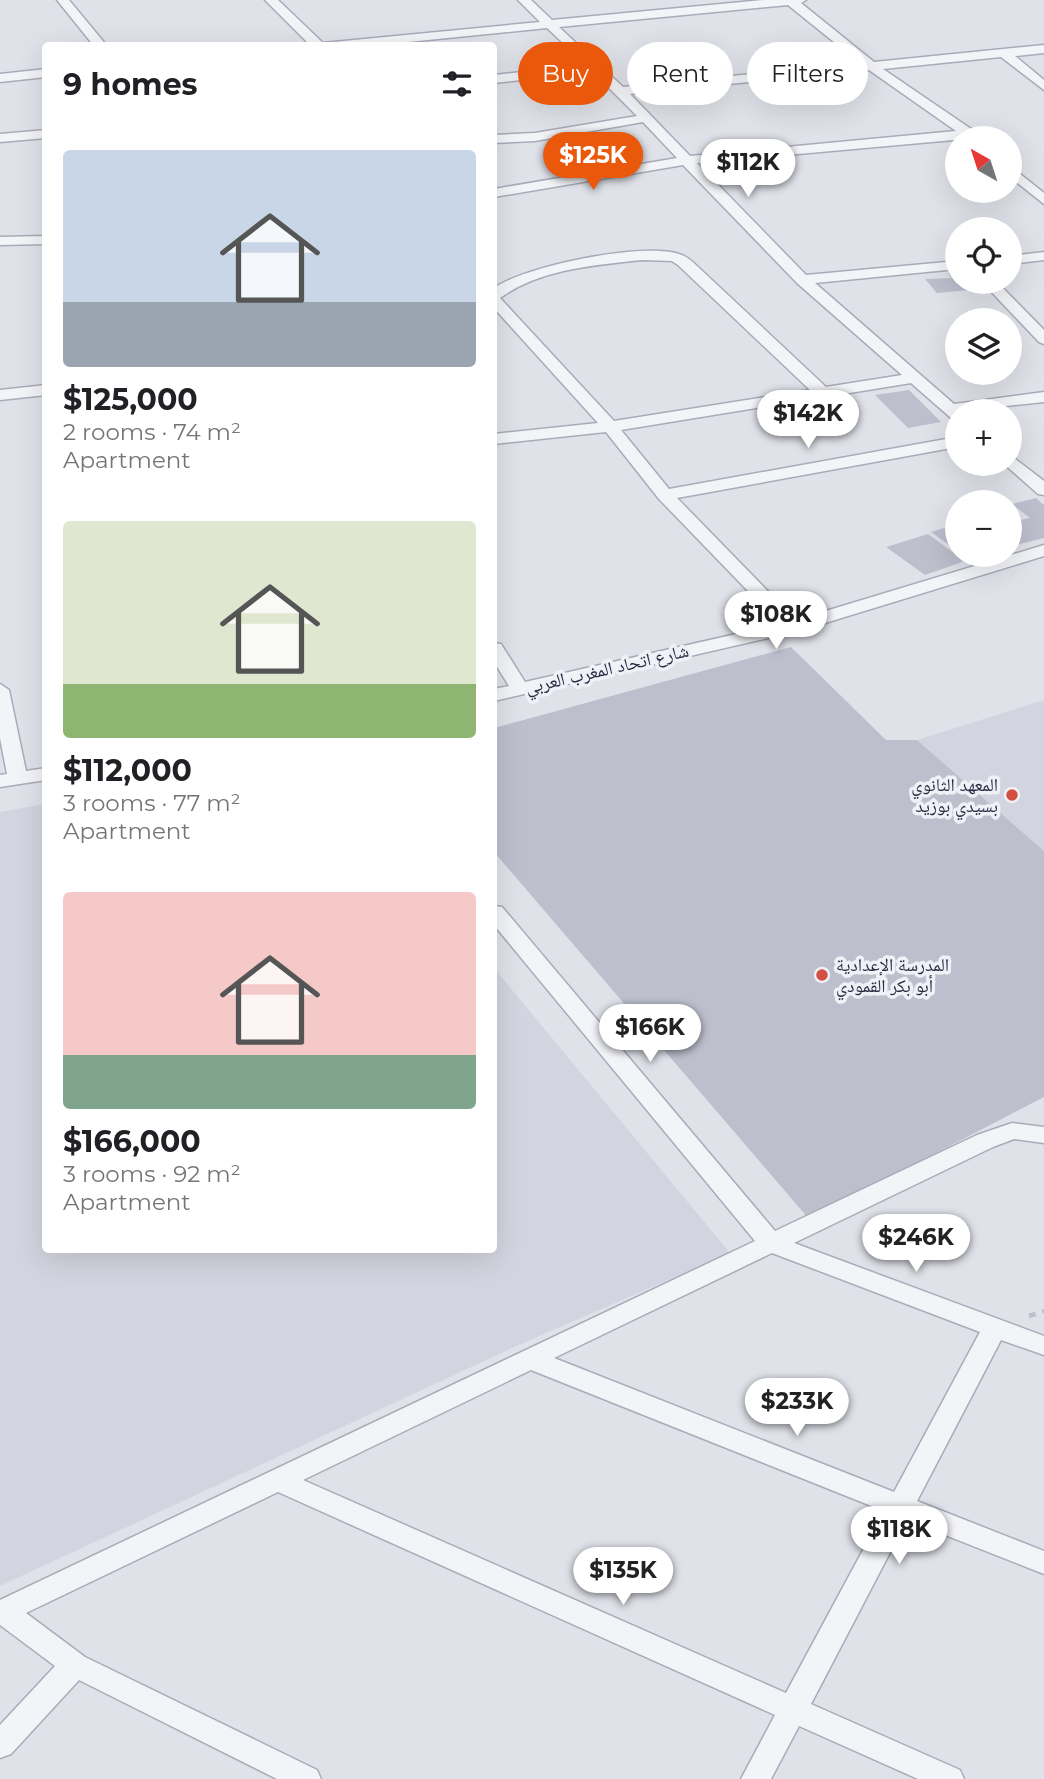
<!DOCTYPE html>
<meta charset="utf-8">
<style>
body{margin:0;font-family:Montserrat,"Noto Naskh Arabic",sans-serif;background:#f6f6f6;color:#202124;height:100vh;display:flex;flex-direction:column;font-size:26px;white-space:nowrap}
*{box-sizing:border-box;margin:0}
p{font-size:23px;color:#757577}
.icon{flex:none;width:38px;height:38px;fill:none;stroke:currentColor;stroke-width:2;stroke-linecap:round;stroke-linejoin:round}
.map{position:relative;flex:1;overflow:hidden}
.panel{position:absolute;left:42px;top:42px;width:455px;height:1211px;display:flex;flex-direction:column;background:#fff;border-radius:7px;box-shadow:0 7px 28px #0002}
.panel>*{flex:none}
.hud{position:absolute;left:518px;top:42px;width:420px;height:63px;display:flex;gap:14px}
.needle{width:46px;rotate:321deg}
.fabs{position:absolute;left:945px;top:126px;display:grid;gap:14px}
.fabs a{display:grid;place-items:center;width:77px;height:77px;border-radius:50%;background:#fff;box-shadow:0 7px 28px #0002;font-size:35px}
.price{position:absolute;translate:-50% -60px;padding:0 16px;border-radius:24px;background:#fff;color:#222;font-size:23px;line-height:46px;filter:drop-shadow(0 2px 4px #0008)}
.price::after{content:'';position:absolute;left:50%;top:42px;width:21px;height:16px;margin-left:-10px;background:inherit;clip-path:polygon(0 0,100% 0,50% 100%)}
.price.on{background:#ea580c;color:#fff}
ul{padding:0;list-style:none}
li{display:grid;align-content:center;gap:14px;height:371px;padding:0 21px}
li span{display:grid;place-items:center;height:217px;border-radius:7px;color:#555}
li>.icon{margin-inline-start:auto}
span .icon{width:126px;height:126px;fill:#fffc;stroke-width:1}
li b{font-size:30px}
h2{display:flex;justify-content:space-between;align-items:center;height:84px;padding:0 21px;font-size:30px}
.tag{padding:0 24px;border-radius:32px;background:#fff;box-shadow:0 7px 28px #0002;font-size:24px;line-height:63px}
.tag.on{background:#ea580c;color:#fff}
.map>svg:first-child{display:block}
.built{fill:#d2d4df}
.building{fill:#bdbfcd}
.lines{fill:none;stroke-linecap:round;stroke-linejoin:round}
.minor-casing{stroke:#a9abb8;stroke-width:3}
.path{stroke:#bec0c9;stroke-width:5;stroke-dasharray:7 7;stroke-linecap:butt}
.minor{fill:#f3f4f8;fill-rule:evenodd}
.poi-dot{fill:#d25042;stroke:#f0f1f7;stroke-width:2.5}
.labels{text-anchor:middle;stroke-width:7;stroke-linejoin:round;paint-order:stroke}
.street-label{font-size:18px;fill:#282b42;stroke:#f0f1f7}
.poi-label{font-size:18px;fill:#282b42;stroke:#f0f1f7;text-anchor:end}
</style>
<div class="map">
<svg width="1044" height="1779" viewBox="0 0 1044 1779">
<rect width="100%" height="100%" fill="#e0e2ea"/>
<path class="built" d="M1044 700V851L917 740Z
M45 804 46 1250H494V968L730 1253 512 1348 0 1586V812Z"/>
<path class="building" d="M957 272V282H964L969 290 937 293 925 279 951 278 948 273Z
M909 390 941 422 908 428 875 395Z
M1036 498 1044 505V538L1016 545 1010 540V522L1030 518 1012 504Z
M957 524V551L931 532Z
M928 534 965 561 925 575 886 547Z
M791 647 886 740H917L1044 851V1097L809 1219 494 852V728Z"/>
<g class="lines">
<defs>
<path id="minor" d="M57 0H69L107 46H94Z
M265 0H278L323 43 540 22 518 0H531L552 20 763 0H806L801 3 874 62 1044 45V53L1015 56 1044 80V90L1001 57 883 69 974 131 976 138 697 163 806 275 957 261V269L815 283 954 404 1044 392V402L957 411V420L951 418 911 383 621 430 669 489 957 437V447L677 498 796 620 1044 545V556L799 631 494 701V689L509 686 494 662V643L501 644 525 682 780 624 659 499 606 432 494 444V434L598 423 494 308V288C526 266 641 242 679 254 686 256 692 261 697 266L826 387 902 375 797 283 683 165 494 197V189L677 158 643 122 535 141 494 143V135L535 133 637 116 593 72 494 83V75L586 65 547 28 368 46H311ZM788 5 860 63 623 87 559 27ZM869 70 956 131 690 156 630 94ZM642 260 672 261 678 265 810 390 614 421 500 298C540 269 595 265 642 260Z
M46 69V77L0 82V74Z
M46 130V138L0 142V134Z
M1010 166 1044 193V204L1010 177Z
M46 236V244L0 245V237Z
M1044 252V260L1010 264V256Z
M982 282H997L1044 330V344L1039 342Z
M46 385V395L0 400V390Z
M1010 455 1044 481V495L1038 494 1004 464H1010Z
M0 684 9 690 26 771 46 768V780L0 787V775L7 774 0 738Z
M494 906 502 907 775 1231 977 1135 1012 1123 1044 1127V1143L1014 1139 993 1147 794 1243 1044 1336V1355L1001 1340 917 1501 1044 1551V1574L907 1520 811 1704 960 1770 964 1779H918L799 1726 771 1779H741L775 1715 278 1492 26 1613 85 1657 317 1770 321 1779H277L79 1680 11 1754 0 1758V1725L55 1666 0 1625V1600L755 1241 494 925ZM772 1253 980 1332 894 1492 554 1358ZM531 1370 884 1511 786 1693 303 1480Z"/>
</defs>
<use href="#minor" class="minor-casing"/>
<path class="path" d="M1029 1316 1044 1311"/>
<use href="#minor" class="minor"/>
</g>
<g class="poi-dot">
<circle cx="1012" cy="795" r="7"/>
<circle cx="822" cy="975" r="7"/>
</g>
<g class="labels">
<g class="street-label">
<text transform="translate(607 669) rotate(-13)" y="6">شارع اتحاد المغرب العربي</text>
</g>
<g class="poi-label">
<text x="998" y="791">المعهد الثانوي<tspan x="998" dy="21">بسيدي بوزيد</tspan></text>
<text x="836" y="971" text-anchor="start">المدرسة الإعدادية<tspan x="836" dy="21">أبو بكر القمودي</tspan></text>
</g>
</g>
</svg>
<div class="fabs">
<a><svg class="needle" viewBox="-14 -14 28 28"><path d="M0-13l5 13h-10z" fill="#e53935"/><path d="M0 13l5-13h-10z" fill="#757577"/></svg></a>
<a><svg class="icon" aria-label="locate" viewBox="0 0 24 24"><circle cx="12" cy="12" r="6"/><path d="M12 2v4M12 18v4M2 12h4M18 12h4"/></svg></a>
<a><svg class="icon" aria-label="layers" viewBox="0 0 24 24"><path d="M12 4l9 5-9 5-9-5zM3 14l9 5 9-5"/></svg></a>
<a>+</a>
<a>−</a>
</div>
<b class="price on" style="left:593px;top:192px">$125K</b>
<b class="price" style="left:748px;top:199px">$112K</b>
<b class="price" style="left:808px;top:450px">$142K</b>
<b class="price" style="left:776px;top:651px">$108K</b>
<b class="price" style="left:650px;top:1064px">$166K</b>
<b class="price" style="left:916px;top:1274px">$246K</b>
<b class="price" style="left:797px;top:1438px">$233K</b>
<b class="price" style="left:899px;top:1566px">$118K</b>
<b class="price" style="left:623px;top:1607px">$135K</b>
<div class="hud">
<a class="tag on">Buy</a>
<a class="tag">Rent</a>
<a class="tag">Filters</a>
</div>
<section class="panel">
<h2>9 homes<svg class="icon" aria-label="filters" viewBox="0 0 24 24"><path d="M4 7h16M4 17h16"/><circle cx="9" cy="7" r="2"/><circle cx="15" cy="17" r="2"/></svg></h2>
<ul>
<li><span style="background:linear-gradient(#c9d6e8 70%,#9aa5b1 0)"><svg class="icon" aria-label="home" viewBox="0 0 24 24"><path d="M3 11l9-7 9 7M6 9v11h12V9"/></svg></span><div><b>$125,000</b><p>2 rooms · 74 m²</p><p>Apartment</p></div></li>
<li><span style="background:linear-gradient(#dfe7d0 75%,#8fb573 0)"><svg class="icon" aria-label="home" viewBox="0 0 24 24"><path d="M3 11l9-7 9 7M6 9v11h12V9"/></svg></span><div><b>$112,000</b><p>3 rooms · 77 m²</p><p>Apartment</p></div></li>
<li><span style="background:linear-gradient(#f6c9c9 75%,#7fa58c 0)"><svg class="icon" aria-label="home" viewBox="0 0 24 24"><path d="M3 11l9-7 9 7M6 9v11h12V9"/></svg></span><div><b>$166,000</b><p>3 rooms · 92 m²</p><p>Apartment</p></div></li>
</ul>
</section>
</div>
